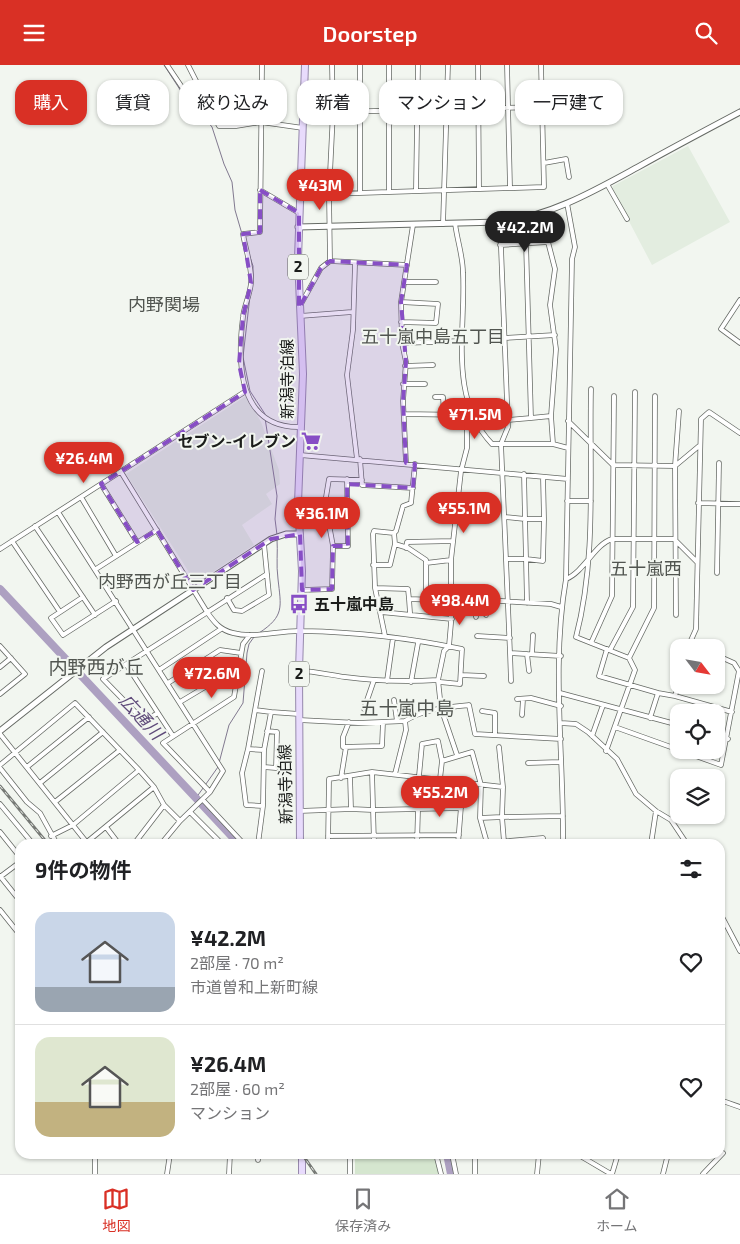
<!DOCTYPE html>
<html lang="ja">
<meta charset="utf-8">
<style>
body{margin:0;font-family:"Exo 2","Noto Sans JP",sans-serif;background:#f6f6f6;color:#202124;height:100vh;display:flex;flex-direction:column;font-size:19px;white-space:nowrap}
*{box-sizing:border-box;margin:0}
p{font-size:16px;color:#757577}
.icon{flex:none;width:28px;height:28px;fill:none;stroke:currentColor;stroke-width:2;stroke-linecap:round;stroke-linejoin:round}
.map{position:relative;flex:1;overflow:hidden}
.panel{position:absolute;left:15px;top:774px;width:710px;height:320px;display:flex;flex-direction:column;background:#fff;border-radius:15px;box-shadow:0 1px 4px #0004}
.panel>*{flex:none}
.guide{position:absolute;left:15px;top:15px;width:710px;height:45px;display:flex;gap:10px}
.needle{width:32px;rotate:121deg}
.buttons{position:absolute;left:670px;top:574px;display:grid;gap:10px}
.buttons a{display:grid;place-items:center;width:55px;height:55px;border-radius:10px;background:#fff;box-shadow:0 1px 4px #0004;font-size:25px}
.price{position:absolute;translate:-50% -42px;padding:0 11px;border-radius:18px;background:#d93025;color:#fff;font-size:16px;line-height:32px;filter:drop-shadow(0 1px 2px #0008)}
.price::after{content:'';position:absolute;left:50%;top:30px;width:15px;height:11px;margin-left:-8px;background:inherit;clip-path:polygon(0 0,100% 0,50% 100%)}
.price.selected{background:#222;color:#fff}
ul{padding:0;list-style:none}
li{display:flex;align-items:center;gap:15px;height:125px;padding:0 20px}
li+li{border-top:1px solid #e0e0e0}
li span{display:grid;place-items:center;flex:none;width:140px;height:100px;border-radius:15px;color:#555}
li>.icon{margin-inline-start:auto}
span .icon{width:60px;height:60px;fill:#fffc;stroke-width:1}
li b{font-size:21px}
h2{display:flex;justify-content:space-between;align-items:center;height:60px;padding:0 20px;font-size:21px}
.pill{padding:0 18px;border-radius:15px;background:#fff;box-shadow:0 1px 4px #0004;font-size:18px;line-height:45px}
.pill.selected{background:#d93025;color:#fff}
header{display:flex;justify-content:space-between;align-items:center;height:65px;padding:0 20px;background:#d93025;color:#fff;font-size:22px;font-weight:600}
.menu{display:flex;justify-content:space-around;align-items:center;height:70px;border-top:1px solid #e0e0e0;background:#fff;font-size:14px;color:#757577}
.menu a{display:grid;justify-items:center;gap:2px}
.menu .selected{color:#d93025}
.map>svg:first-child{display:block}
.built{fill:#e3ede0}
.green{fill:#d5e6cf}
.lines{fill:none;stroke-linecap:round;stroke-linejoin:round}
.stream{stroke:#81798f;stroke-width:1}
.river{stroke:#ada0c1;stroke-width:8}
.minor-casing{stroke:#666a65;stroke-width:5.5}
.tertiary-casing{stroke:#666a65;stroke-width:7}
.primary-casing{stroke:#9689ac;stroke-width:8}
.minor{stroke:#fff;stroke-width:4}
.tertiary{stroke:#fff;stroke-width:5}
.primary{stroke:#e8dbfc;stroke-width:6}
.rail-casing{stroke:#767975;stroke-width:3}
.rail{stroke:#f2f6f0;stroke-width:1;stroke-dasharray:4;stroke-linecap:butt}
.marked{fill:#874ec5;fill-opacity:0.2;stroke:#874ec5;stroke-width:4;stroke-dasharray:10 6;stroke-linejoin:round}
.labels{text-anchor:middle;stroke-width:4;stroke-linejoin:round;paint-order:stroke}
.shield{fill:#f2f6f0;stroke:#5c5e5b;stroke-width:1}
.shield-label{font-size:15px;font-weight:bold;fill:#1b1d1b}
.street-label{font-size:16px;fill:#1b1d1b;stroke:#f2f6f0}
.poi-label{font-size:16px;font-weight:bold;fill:#1b1d1b;stroke:#f2f6f0;text-anchor:end}
.neighbourhood-label{font-size:18px;fill:#515550;stroke:#f2f6f0}
.water-label{font-size:18px;font-style:italic;fill:#5f4b7a;stroke:#f2f6f0}
.quarter-label{font-size:19px;fill:#515550;stroke:#f2f6f0}
</style>
<header><svg class="icon" aria-label="menu" viewBox="0 0 24 24"><path d="M4 6h16M4 12h16M4 18h16"/></svg>Doorstep<svg class="icon" aria-label="search" viewBox="0 0 24 24"><circle cx="10" cy="10" r="6"/><path d="M15 15l6 6"/></svg></header>
<div class="map">
<svg width="740" height="1109" viewBox="0 0 740 1109">
<rect width="100%" height="100%" fill="#f2f6f0"/>
<path class="built" d="M688 81 730 157 652 200 612 124 613 121Z
M246 331 261 357 279 405 280 419 266 429 272 439 242 460 254 480 196 518 126 409Z"/>
<path class="green" d="M355 1089H434L440 1109H355Z"/>
<g class="lines">
<path class="stream" d="M164 0 190 40 199 46 212 62 224 99 232 117 235 145 242 169
M250 192 253 201V217
M250 231 243 292 250 326 265 349
M265 353 277 431 275 454 277 470
M259 568C285 551 281 542 278 514 276 500 278 487 277 474
M219 698 229 660 243 638 247 588 249 579 254 572
M196 733 218 702"/>
<path class="river" d="M0 524 239 779
M447 1089 451 1109"/>
<defs>
<path id="minor" d="M167 0 192 37 203 31
M188 0 219 61H236L261 57 303 63
M262 0 260 167 243 169C245 182 253 206 251 218 250 230 244 241 243 252 237 298 238 364 301 362
M478 0 479 123
M507 0 510 122
M333 47 543 42
M544 98 566 94 569 112
M607 119 627 154
M260 125 299 148
M416 125 418 0
M389 127V0
M360 128V0
M329 129 544 122 541 0
M500 157 508 362 501 379 510 588 561 591
M455 158C457 175 463 191 463 208 466 265 448 333 492 379H553L551 351
M443 159 448 0
M526 178 531 353 551 351 556 284 550 240 555 204 548 177 545 147
M500 180 548 177
M330 196 329 129 333 47 332 0
M355 199 353 265 347 310 357 394
M404 217H436
M740 235 721 264 740 278
M301 239 321 203 330 196 407 200
M300 251 352 247
M401 257 436 258 438 239 401 237
M505 273 555 270
M402 278 462 276
M405 301 433 300
M403 319H425
M435 332H443L444 350
M404 349 467 350V348
M507 355 531 353
M568 356 613 400 675 401 699 381
M553 379 568 383
M300 390 568 414
M360 394 362 420 413 423
M406 398 403 336 406 297 402 278 401 237 413 160
M121 407 207 547C214 557 220 565 233 568 255 574 279 565 302 566 356 567 410 573 462 584L460 619 440 617
M524 409 525 454H544L543 412
M347 414 348 481H333L325 438 329 414 362 415
M101 419 137 477
M81 432 116 491
M567 436H591
M298 438H325
M698 438 740 439
M58 447 223 706 210 727 180 756 161 779
M505 452 525 454 526 494 543 496 544 454
M35 461 95 550
M394 468 395 479 408 483 426 495V533
M12 476 60 547
M406 483 407 477 453 476
M0 484 246 326
M507 494H526L527 538
M426 498 451 495
M373 500H390L395 479
M96 504 157 465
M717 508 719 398
M566 514C584 507 595 479 612 474H674L697 497
M375 523 408 524 409 534 436 535 450 541
M302 525 332 524 333 481
M83 532 51 553 63 570 116 536
M227 533 234 545 242 546 269 530 264 479
M452 533 551 539 561 542
M409 534 410 548
M475 536 476 552
M381 547 452 554
M486 550 487 537
M676 550 675 401 679 346
M385 571 375 523 373 469 374 466 394 468 396 466 403 441 411 438 415 399
M477 571 510 573
M591 578 576 572C597 492 589 406 591 324
M689 578 699 582
M0 581 25 609 0 629
M688 582 696 564 701 354 709 347 740 368
M607 584 599 611 658 628
M610 585 633 542 635 327
M510 588 511 616
M527 589 529 606
M532 589 533 570
M629 593 654 543 655 331
M126 599 173 671
M0 602 11 593
M159 605 221 564
M299 606C315 606 329 610 345 612 376 616 406 617 438 615
M461 610 484 611
M387 616 393 573
M411 617 418 578
M168 618 220 585 241 588
M560 628 679 660
M675 631 732 647
M517 634 531 633 561 641
M394 635 397 656
M180 637 225 610 237 615
M364 644 374 615
M255 645 262 606
M482 646 495 648V669
M158 648 144 656 103 614 267 509
M522 650 523 634
M650 653 658 628 675 631 679 617
M299 655 358 658 405 656
M349 657 343 672V682L382 681 383 657
M561 658 576 659 588 667 617 694 636 729 656 746 671 755 687 779
M615 662 721 700 739 606 734 598 716 590
M0 669 88 779
M592 671 603 640
M716 671 728 674
M499 682 503 722
M248 684 255 645 271 647
M606 686 635 605 629 593 591 578 612 531 614 331
M457 690 441 643 438 615 444 586 449 581 451 558V495L461 406 467 383V350
M528 698 560 697
M0 700 75 638 139 705 154 722 164 740 180 756
M27 702 89 652
M264 702 276 703 277 667 267 666
M0 703 27 737 40 748 57 779
M372 707 374 779
M395 709 406 665 405 656C424 644 448 642 469 640L475 669 561 674
M350 711 351 744 373 745 461 743
M341 713 346 682
M440 714 442 696
M40 718 103 667
M210 727 163 678 234 632 243 579 250 570
M203 735 244 779
M55 737 120 685
M0 739 33 779
M263 741 246 740 242 708 248 684 264 685
M299 746 351 744
M190 747 222 779
M106 762 119 779
M0 767 20 792
M51 771 73 760 139 705
M328 771 459 770
M87 777 154 722
M504 777 502 752 480 753 487 778 543 773V779
M134 779 164 740
M258 779 263 741 264 685 271 647 299 649
M328 779 329 714 372 707 503 722 502 752 563 751
M417 779 419 711 422 679 438 676 442 696 472 687 481 720 480 753
M458 779 462 729 466 717
M563 779C564 691 551 600 566 514L572 194 575 182 567 138
M651 779 656 746
M0 811 20 836
M0 812 20 797
M0 845 20 870
M720 848 740 886
M720 1035 740 1042
M95 1089H155
M258 1089V1095
M350 1089V1109
M436 1089 441 1109
M452 1089 456 1109
M577 1089 611 1109
M95 1109V1089
M167 1109 170 1089
M229 1109 230 1089
M475 1109V1089
M537 1109 539 1089
M612 1109 618 1089
M663 1109 668 1089
M703 1109 723 1088"/>
<path id="tertiary" d="M298 162 500 157C551 151 594 126 638 102 672 83 706 65 740 47
M0 666 106 582 271 474 286 469H300"/>
<path id="primary" d="M300 779 299 606 302 506 298 438 303 309 298 193 305 0
M302 1089V1109"/>
</defs>
<use href="#minor" class="minor-casing"/>
<use href="#tertiary" class="tertiary-casing"/>
<use href="#primary" class="primary-casing"/>
<use href="#minor" class="minor"/>
<use href="#tertiary" class="tertiary"/>
<use href="#primary" class="primary"/>
<defs>
<path id="rail" d="M0 721 48 779
M302 1089 316 1109"/>
</defs>
<use href="#rail" class="rail-casing"/>
<use href="#rail" class="rail"/>
</g>
<path class="marked" d="M260 125 299 148V243L321 203 330 196 407 200 401 237 406 297 403 336 406 398 415 399 413 423 347 419 348 481H333L332 524 302 525 300 469 271 474 193 525 157 465 137 477 101 419 245 327 239 299 243 251 251 218 243 169 260 167Z"/>
<defs>
<symbol id="supermarket-bare" viewBox="-9 -9 18 18"><path d="M-6-5.5h2.5l.6 2H6L4.5 2H-2.5L-4.4-4H-6ZM-1.5 3.2a1.3 1.3 0 1 0 .1 0ZM3 3.2a1.3 1.3 0 1 0 .1 0Z" fill="#874ec5" stroke="#f2f6f0" stroke-width="2.5" paint-order="stroke"/></symbol>
<symbol id="bus-bare" viewBox="-9 -9 18 18"><path d="M-5-6H5V4H4V6H2V4H-2V6H-4V4H-5ZM-3.5-4V0h7V-4ZM-3.5 1.2v1.5H-2V1.2ZM2 1.2v1.5H3.5V1.2Z" fill="#874ec5" stroke="#f2f6f0" stroke-width="2.5" paint-order="stroke"/></symbol>
</defs>
<g fill-rule="evenodd">
<use href="#supermarket-bare" x="297" y="362" width="28" height="28"/>
<use href="#bus-bare" x="285" y="525" width="28" height="28"/>
</g>
<g class="labels">
<g class="shield">
<rect x="288" y="189.5" width="20" height="25" rx="4"/>
<rect x="289" y="596.5" width="20" height="25" rx="4"/>
</g>
<g class="shield-label">
<text x="298" y="207">2</text>
<text x="299" y="614">2</text>
</g>
<g class="street-label">
<text transform="translate(287 314) rotate(-90)" y="6">新潟寺泊線</text>
<text transform="translate(285 719) rotate(-91)" y="6">新潟寺泊線</text>
</g>
<g class="poi-label">
<text x="296" y="382">セブン-イレブン</text>
<text x="314" y="545" text-anchor="start">五十嵐中島</text>
</g>
<g class="neighbourhood-label">
<text x="164" y="246">内野関場</text>
<text x="433" y="278">五十嵐中島五丁目</text>
<text x="646" y="510">五十嵐西</text>
<text x="170" y="523">内野西が丘三丁目</text>
</g>
<g class="water-label">
<text transform="translate(141 652) rotate(47)" y="6">広通川</text>
</g>
<g class="quarter-label">
<text x="96" y="609">内野西が丘</text>
<text x="407" y="650">五十嵐中島</text>
</g>
</g>
</svg>
<div class="buttons">
<a><svg class="needle" viewBox="-14 -14 28 28"><path d="M0-13l5 13h-10z" fill="#e53935"/><path d="M0 13l5-13h-10z" fill="#757577"/></svg></a>
<a><svg class="icon" aria-label="locate" viewBox="0 0 24 24"><circle cx="12" cy="12" r="6"/><path d="M12 2v4M12 18v4M2 12h4M18 12h4"/></svg></a>
<a><svg class="icon" aria-label="layers" viewBox="0 0 24 24"><path d="M12 4l9 5-9 5-9-5zM3 14l9 5 9-5"/></svg></a>
</div>
<b class="price" style="left:320px;top:146px">¥43M</b>
<b class="price selected" style="left:525px;top:188px">¥42.2M</b>
<b class="price" style="left:475px;top:375px">¥71.5M</b>
<b class="price" style="left:84px;top:419px">¥26.4M</b>
<b class="price" style="left:464px;top:469px">¥55.1M</b>
<b class="price" style="left:322px;top:474px">¥36.1M</b>
<b class="price" style="left:460px;top:561px">¥98.4M</b>
<b class="price" style="left:212px;top:634px">¥72.6M</b>
<b class="price" style="left:440px;top:753px">¥55.2M</b>
<div class="guide">
<a class="pill selected">購入</a>
<a class="pill">賃貸</a>
<a class="pill">絞り込み</a>
<a class="pill">新着</a>
<a class="pill">マンション</a>
<a class="pill">一戸建て</a>
</div>
<section class="panel">
<h2>9件の物件<svg class="icon" aria-label="filters" viewBox="0 0 24 24"><path d="M4 7h16M4 17h16"/><circle cx="9" cy="7" r="2"/><circle cx="15" cy="17" r="2"/></svg></h2>
<ul>
<li><span style="background:linear-gradient(#c9d6e8 75%,#9aa5b1 0)"><svg class="icon" aria-label="home" viewBox="0 0 24 24"><path d="M3 11l9-7 9 7M6 9v11h12V9"/></svg></span><div><b>¥42.2M</b><p>2部屋 · 70 m²</p><p>市道曽和上新町線</p></div><svg class="icon" aria-label="heart" viewBox="0 0 24 24"><path d="M12 20l-8-8c-3-5 5-10 8-4 3-6 11-1 8 4z"/></svg></li>
<li><span style="background:linear-gradient(#dfe7d0 65%,#c2b280 0)"><svg class="icon" aria-label="home" viewBox="0 0 24 24"><path d="M3 11l9-7 9 7M6 9v11h12V9"/></svg></span><div><b>¥26.4M</b><p>2部屋 · 60 m²</p><p>マンション</p></div><svg class="icon" aria-label="heart" viewBox="0 0 24 24"><path d="M12 20l-8-8c-3-5 5-10 8-4 3-6 11-1 8 4z"/></svg></li>
</ul>
</section>
</div>
<nav class="menu">
<a class="selected"><svg class="icon" aria-label="map" viewBox="0 0 24 24"><path d="M3 6l6-2 6 2 6-2v14l-6 2-6-2-6 2zM9 4v14M15 6v14"/></svg>地図</a>
<a><svg class="icon" aria-label="saved" viewBox="0 0 24 24"><path d="M7 4h10v16l-5-4-5 4z"/></svg>保存済み</a>
<a><svg class="icon" aria-label="home" viewBox="0 0 24 24"><path d="M3 11l9-7 9 7M6 9v11h12V9"/></svg>ホーム</a>
</nav>
